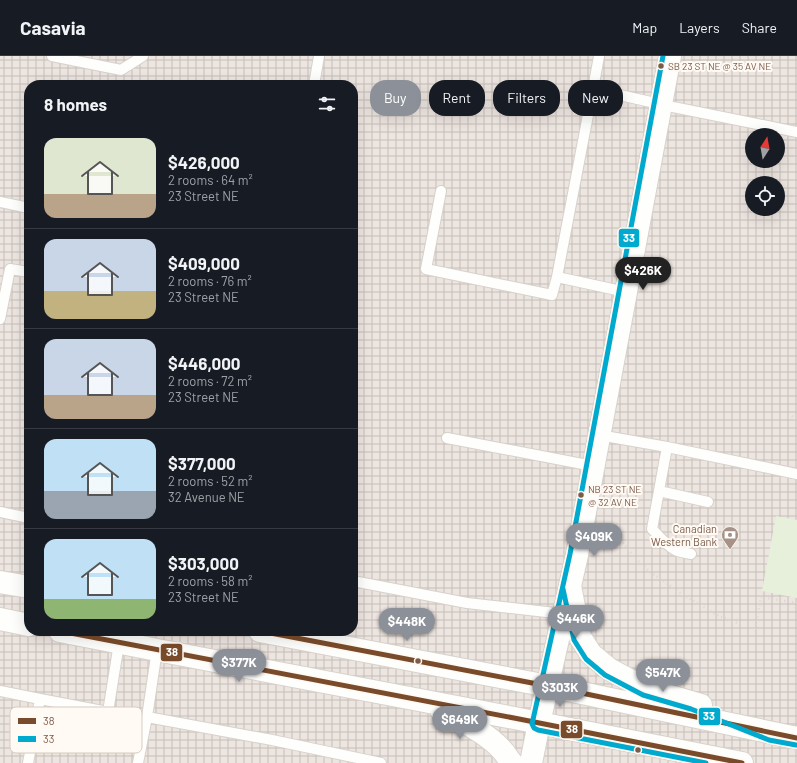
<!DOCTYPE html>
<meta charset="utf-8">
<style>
body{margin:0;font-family:Barlow,sans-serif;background:#20242c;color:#f1f3f6;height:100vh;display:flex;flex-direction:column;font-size:15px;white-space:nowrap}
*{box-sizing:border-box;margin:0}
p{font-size:13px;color:#9ea1a6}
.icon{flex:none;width:22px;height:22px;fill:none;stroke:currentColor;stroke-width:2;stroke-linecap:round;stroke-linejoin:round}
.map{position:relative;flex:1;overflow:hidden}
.side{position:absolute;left:24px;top:24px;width:334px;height:556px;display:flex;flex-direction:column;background:#171b24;border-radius:16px;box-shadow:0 4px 16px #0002}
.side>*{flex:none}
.top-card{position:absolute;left:370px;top:24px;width:367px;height:36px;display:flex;gap:8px}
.needle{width:26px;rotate:11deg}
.tools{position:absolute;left:745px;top:72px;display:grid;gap:8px}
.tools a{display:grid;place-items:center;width:40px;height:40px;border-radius:50%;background:#171b24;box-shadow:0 4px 16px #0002;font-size:20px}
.price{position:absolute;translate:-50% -34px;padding:0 9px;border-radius:14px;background:#8c9099;color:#fff;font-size:13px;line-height:26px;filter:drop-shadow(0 1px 2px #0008)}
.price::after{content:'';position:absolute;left:50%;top:24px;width:12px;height:9px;margin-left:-6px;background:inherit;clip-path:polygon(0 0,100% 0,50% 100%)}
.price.selected{background:#222;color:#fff}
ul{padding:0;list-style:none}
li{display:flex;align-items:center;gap:12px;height:100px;padding:0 20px}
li+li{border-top:1px solid #363941}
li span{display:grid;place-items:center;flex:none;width:112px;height:80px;border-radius:12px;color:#555}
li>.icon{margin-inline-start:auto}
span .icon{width:48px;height:48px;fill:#fffc;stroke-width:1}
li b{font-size:17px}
h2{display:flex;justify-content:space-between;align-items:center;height:48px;padding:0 20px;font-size:17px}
.pill{padding:0 14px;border-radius:16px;background:#171b24;box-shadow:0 4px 16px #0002;font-size:14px;line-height:36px}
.pill.selected{background:#8c9099;color:#fff}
header{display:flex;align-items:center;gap:24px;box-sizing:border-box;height:56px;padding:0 20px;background:#171b24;border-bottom:1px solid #363941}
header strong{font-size:19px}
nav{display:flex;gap:22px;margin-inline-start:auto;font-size:14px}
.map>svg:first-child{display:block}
.industrial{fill:url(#industrial-grid);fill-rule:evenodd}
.pitch{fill:#e7f0db}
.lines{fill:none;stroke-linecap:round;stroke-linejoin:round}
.service-casing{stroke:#d7d1cb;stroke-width:12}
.tertiary-casing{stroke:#d7d1cb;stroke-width:24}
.secondary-casing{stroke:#d9d2cb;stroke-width:24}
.path{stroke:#dcd5d0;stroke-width:2.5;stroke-dasharray:1 3;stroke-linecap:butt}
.service{stroke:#fefefd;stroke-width:10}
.tertiary{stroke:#fefefd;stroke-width:22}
.secondary{stroke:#fefefd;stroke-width:22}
.bus-1-casing{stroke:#fffaf3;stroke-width:8}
.bus-2-casing{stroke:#fffaf3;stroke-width:8}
.bus-1{stroke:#7a4b2a;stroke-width:5}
.bus-2{stroke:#00a9ce;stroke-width:5}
.bus-dot{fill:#7a5c4d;stroke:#fffaf3;stroke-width:1.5}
.labels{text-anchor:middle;stroke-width:4;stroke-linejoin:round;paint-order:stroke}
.bus-label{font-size:10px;fill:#7a5c4d;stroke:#fffaf3;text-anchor:start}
.poi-label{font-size:11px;fill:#7a5c4d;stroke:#fffaf3;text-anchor:end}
.key{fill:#fffaf3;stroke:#d7cbc1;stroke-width:1}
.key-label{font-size:11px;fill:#7a5c4d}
.line-badge{stroke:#fffaf3;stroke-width:1.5}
.badge-label{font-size:11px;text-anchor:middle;font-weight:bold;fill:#fff}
</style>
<header>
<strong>Casavia</strong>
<nav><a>Map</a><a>Layers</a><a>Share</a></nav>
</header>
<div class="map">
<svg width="797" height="707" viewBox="0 0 797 707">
<defs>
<pattern id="industrial-grid" width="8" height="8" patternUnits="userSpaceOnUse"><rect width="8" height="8" fill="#ede5e0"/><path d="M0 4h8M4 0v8" fill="none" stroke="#c5bdb8"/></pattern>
</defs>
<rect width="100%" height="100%" fill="#f9f5f0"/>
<path class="industrial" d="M0 0H797V707H0ZM29 29H353V575H29ZM752 79H778V105H752ZM752 127H778V153H752Z"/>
<path class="pitch" d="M776 460 797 464V542L762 535Z"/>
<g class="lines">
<defs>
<path id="service" d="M52 0 121 14 143 0
M599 0 593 33 673 51 797 76
M314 29 319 0
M593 33 557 221 626 236
M441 135 426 213 552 239 557 221
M0 146 29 152
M0 263 10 213 29 216
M599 379 667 391 797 418
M447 382 593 410
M667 391 652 473C659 480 666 489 675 494 680 496 685 497 691 498
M659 435 708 446
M0 456 29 462
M353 525 467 547 564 558
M0 635 40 643
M147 661 272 684 381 707
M28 707 40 643 108 656 119 587
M138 707 147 661 157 594"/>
<path id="tertiary" d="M531 707 539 667 577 499 670 0"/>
<path id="secondary" d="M0 526 29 531
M570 530 580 581 591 598 609 613 646 633 701 649
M0 563 29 569
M60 575 157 594 514 662 742 707
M260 575 548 630 797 682
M441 654C461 665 486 676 502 694 506 698 508 703 512 707"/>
</defs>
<use href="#service" class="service-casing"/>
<use href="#tertiary" class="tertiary-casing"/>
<use href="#secondary" class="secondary-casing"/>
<path class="path" d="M792 360 797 365
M601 479 621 484 635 502 651 517 661 523 677 535 717 559 740 568
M755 573 761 541 797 547"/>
<use href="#service" class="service"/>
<use href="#tertiary" class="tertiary"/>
<use href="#secondary" class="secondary"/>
<defs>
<path id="bus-1" d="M60 575 514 662 742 707
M260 575 548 630 797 682"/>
<path id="bus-2" d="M663 0 570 498 532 668 534 672 538 674 706 707
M563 533 574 584 586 603 605 619 643 639 691 653 769 684 796 689"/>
</defs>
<use href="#bus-1" class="bus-1-casing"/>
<use href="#bus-2" class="bus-2-casing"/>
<use href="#bus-1" class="bus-1"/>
<use href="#bus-2" class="bus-2"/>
</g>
<defs>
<symbol id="bank-pin" viewBox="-11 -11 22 30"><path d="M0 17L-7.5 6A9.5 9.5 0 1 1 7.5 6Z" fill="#a69286" stroke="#fffaf3"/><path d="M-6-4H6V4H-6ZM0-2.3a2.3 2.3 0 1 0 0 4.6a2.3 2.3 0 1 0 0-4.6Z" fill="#fff"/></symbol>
</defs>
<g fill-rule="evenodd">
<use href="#bank-pin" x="720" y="469" width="20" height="27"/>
</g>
<g class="bus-dot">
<circle cx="661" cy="10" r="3.5"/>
<circle cx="581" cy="439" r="3.5"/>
<circle cx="418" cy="605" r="3.5"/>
<circle cx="638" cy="694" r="3.5"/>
</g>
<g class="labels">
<g class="bus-label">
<text x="668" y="14">SB 23 ST NE @ 35 AV NE</text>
<text x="588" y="437">NB 23 ST NE<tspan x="588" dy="13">@ 32 AV NE</tspan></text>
</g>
<g class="poi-label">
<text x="717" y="477">Canadian<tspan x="717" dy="13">Western Bank</tspan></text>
</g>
</g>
<rect x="10" y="651" width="132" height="46" rx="6" class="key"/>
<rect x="18" y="662" width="18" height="6" fill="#7a4b2a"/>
<rect x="18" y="680" width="18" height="6" fill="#00a9ce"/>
<g class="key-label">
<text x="43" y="669">38</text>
<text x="43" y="687">33</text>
</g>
<g class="line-badge">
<rect x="618" y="172" width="22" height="20" rx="4" fill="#00a9ce"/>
<rect x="160" y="587" width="23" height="19" rx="4" fill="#7a4b2a"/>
<rect x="698" y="651" width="23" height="19" rx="4" fill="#00a9ce"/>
<rect x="560" y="664" width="23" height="19" rx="4" fill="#7a4b2a"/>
</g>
<g class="badge-label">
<text x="629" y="186">33</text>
<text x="172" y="600">38</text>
<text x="709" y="664">33</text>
<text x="572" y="677">38</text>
</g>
</svg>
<div class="tools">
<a><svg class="needle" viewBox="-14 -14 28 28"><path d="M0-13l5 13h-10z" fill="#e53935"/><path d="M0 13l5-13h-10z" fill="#9ea1a6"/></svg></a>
<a><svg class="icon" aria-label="locate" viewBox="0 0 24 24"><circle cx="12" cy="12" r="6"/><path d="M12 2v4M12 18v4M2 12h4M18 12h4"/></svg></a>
</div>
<b class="price selected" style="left:643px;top:235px">$426K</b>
<b class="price" style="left:594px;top:501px">$409K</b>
<b class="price" style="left:576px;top:583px">$446K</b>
<b class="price" style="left:407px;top:586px">$448K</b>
<b class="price" style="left:239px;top:627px">$377K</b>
<b class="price" style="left:663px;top:637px">$547K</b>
<b class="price" style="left:560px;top:652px">$303K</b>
<b class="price" style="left:460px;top:684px">$649K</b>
<div class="top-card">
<a class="pill selected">Buy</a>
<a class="pill">Rent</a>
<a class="pill">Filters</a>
<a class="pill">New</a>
</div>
<section class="side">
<h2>8 homes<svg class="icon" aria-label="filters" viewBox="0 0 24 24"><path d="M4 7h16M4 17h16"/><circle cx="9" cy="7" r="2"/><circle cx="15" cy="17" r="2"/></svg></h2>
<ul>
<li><span style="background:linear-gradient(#dfe7d0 70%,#b9a48a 0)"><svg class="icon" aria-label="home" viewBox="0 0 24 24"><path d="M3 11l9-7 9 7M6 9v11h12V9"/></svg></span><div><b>$426,000</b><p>2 rooms · 64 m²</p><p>23 Street NE</p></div></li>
<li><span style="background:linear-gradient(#c9d6e8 65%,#c2b280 0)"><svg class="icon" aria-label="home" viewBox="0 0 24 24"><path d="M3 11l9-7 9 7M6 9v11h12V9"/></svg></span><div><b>$409,000</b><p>2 rooms · 76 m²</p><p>23 Street NE</p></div></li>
<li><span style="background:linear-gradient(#c9d6e8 70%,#b9a48a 0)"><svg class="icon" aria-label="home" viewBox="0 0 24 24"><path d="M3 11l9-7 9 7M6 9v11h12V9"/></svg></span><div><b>$446,000</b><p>2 rooms · 72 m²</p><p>23 Street NE</p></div></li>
<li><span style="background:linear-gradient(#bfe0f5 65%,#9aa5b1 0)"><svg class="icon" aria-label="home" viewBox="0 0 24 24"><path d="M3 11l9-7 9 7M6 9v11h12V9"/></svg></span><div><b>$377,000</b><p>2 rooms · 52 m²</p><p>32 Avenue NE</p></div></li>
<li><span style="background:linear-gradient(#bfe0f5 75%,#8fb573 0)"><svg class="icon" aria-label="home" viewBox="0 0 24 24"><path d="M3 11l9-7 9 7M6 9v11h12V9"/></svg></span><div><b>$303,000</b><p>2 rooms · 58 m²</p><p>23 Street NE</p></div></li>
</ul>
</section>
</div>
